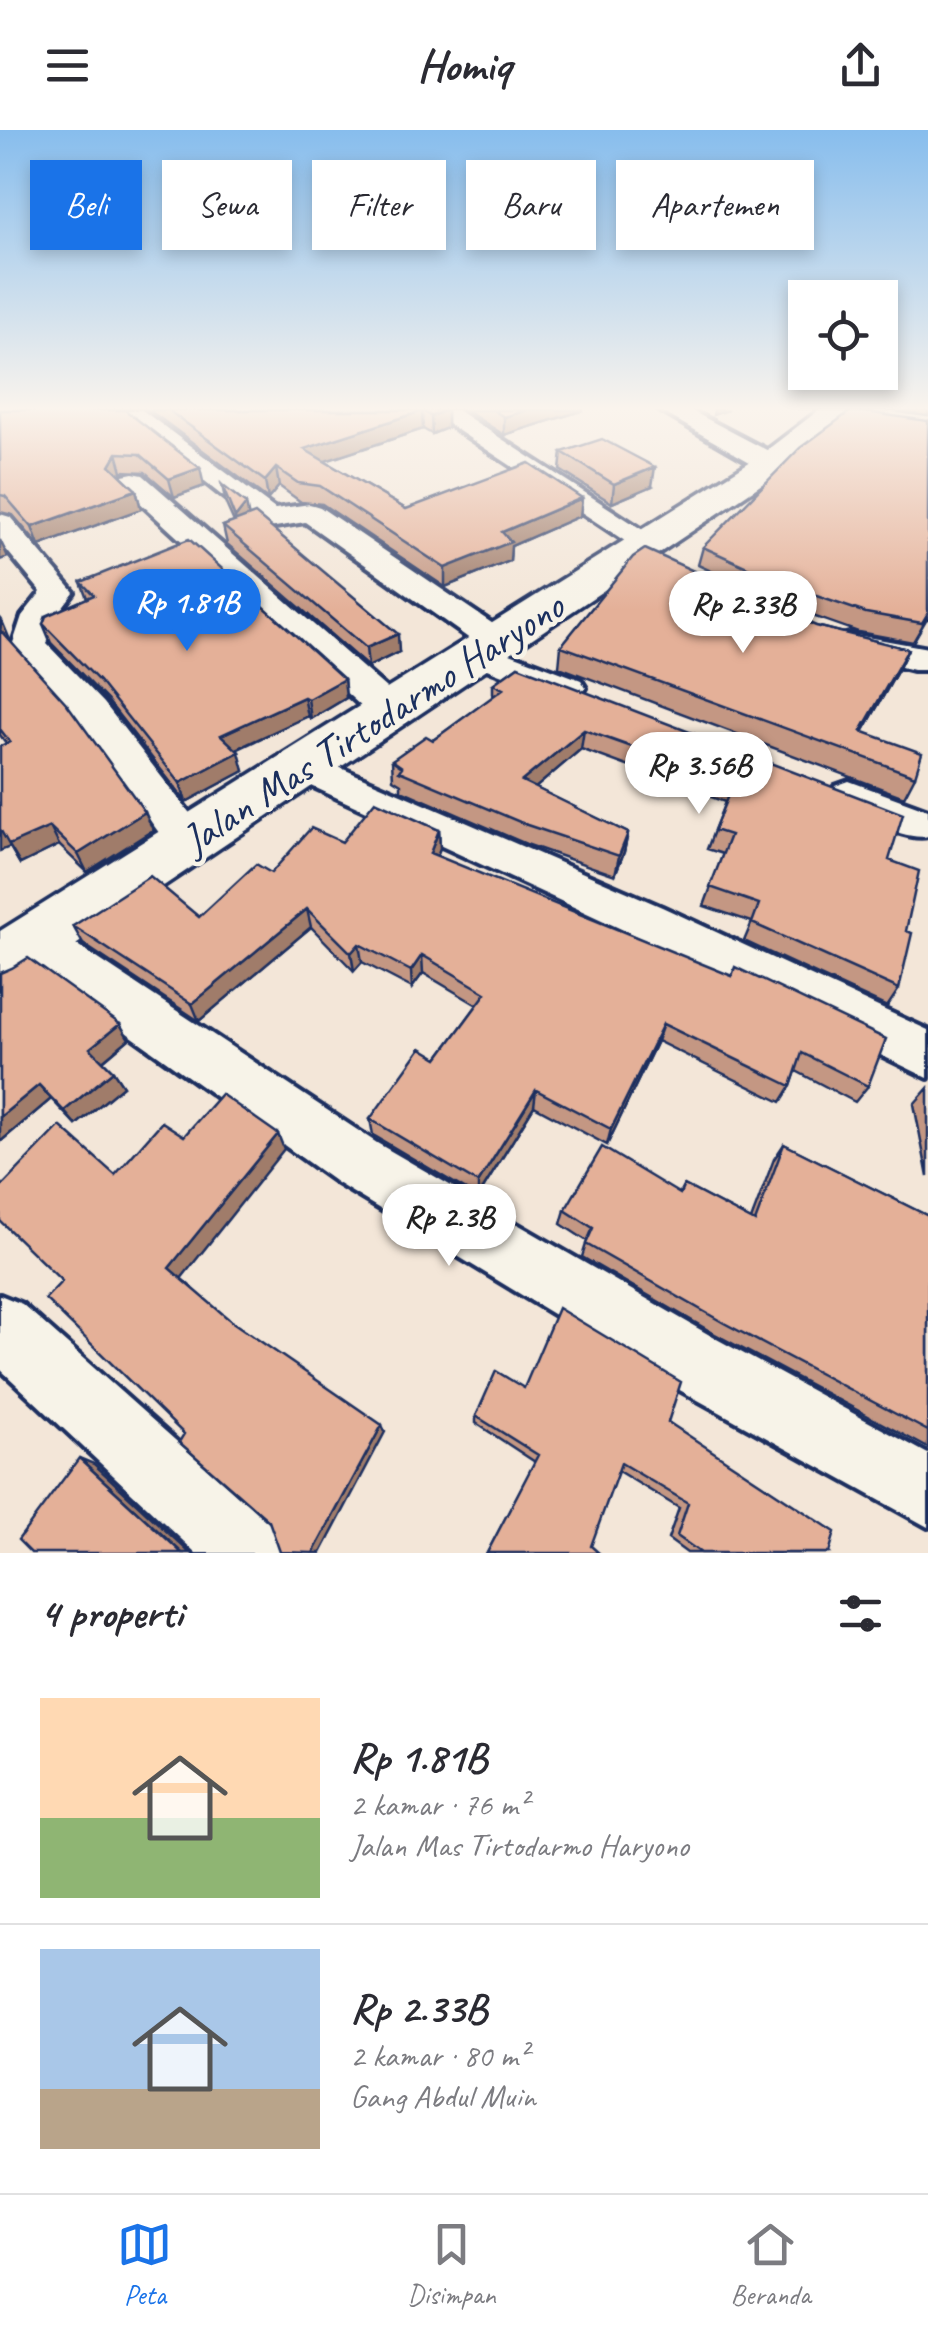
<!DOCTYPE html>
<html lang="id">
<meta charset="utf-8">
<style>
body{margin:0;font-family:Caveat,sans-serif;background:#f2f2f3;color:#2b2b33;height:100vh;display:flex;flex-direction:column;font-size:38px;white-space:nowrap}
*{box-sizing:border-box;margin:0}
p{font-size:32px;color:#7c7c81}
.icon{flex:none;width:55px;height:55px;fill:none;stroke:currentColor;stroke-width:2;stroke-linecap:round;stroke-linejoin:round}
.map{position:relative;height:1423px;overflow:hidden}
.sheet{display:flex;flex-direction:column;background:#fff;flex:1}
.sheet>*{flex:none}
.top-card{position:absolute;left:30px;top:30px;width:870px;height:90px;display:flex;gap:20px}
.fabs{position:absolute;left:788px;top:150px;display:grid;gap:20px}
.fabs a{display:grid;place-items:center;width:110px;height:110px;border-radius:0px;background:#fff;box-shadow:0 5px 15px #0003;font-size:50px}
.price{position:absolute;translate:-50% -85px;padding:0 22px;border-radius:35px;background:#fff;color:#222;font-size:32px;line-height:65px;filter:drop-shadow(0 2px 5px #0008)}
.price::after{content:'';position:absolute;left:50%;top:60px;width:30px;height:22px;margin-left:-15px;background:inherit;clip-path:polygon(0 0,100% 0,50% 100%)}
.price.selected{background:#1a73e8;color:#fff}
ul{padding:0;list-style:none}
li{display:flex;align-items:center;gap:30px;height:250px;padding:0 40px}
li+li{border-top:2px solid #e1e1e2}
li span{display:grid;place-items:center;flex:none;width:280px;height:200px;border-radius:0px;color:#555}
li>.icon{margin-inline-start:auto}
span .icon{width:120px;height:120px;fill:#fffc;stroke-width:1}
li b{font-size:42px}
h2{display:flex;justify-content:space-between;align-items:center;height:120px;padding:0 40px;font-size:42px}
.chip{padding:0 35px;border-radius:0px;background:#fff;box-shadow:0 5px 15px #0003;font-size:35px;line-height:90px}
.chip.selected{background:#1a73e8;color:#fff}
header{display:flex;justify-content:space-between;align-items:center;height:130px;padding:0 40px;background:#fff;font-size:45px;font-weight:600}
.dock{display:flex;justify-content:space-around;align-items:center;height:140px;border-top:2px solid #e1e1e2;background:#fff;font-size:28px;color:#7c7c81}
.dock a{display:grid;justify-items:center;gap:5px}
.dock .selected{color:#1a73e8}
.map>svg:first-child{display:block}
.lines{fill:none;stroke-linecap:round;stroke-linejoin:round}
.minor-casing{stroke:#1b2f5e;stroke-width:8}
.tertiary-casing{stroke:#1b2f5e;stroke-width:7}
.minor{fill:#f7f3e8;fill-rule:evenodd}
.tertiary{fill:#f7f3e8;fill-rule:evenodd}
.wall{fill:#c49783;stroke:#1b2f5e;stroke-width:2.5}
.shaded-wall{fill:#a07b6a;stroke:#1b2f5e;stroke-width:2.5}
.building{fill:#e4b098;stroke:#1b2f5e;stroke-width:2.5}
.labels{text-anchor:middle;stroke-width:9;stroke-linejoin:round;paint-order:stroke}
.street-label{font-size:42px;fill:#1b2f5e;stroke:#f7f3e8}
</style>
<header><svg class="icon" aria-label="menu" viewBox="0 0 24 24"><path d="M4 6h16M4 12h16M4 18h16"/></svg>Homiq<svg class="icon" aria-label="share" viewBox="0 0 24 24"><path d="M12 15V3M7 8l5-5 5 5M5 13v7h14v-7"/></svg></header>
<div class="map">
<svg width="928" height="1423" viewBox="0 0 928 1423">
<rect width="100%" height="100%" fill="#f3e6d8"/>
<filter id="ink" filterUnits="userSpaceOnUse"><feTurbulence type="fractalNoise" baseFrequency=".01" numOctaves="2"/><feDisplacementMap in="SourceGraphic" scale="20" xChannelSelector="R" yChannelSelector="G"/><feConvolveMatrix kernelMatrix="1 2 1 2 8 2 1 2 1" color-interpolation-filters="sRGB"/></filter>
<g filter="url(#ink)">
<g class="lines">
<defs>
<path id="minor" d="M114 280H142L275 379 310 374 320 377 508 504 513 511 502 520 581 550 586 558 581 566 568 570 463 530 458 522 463 514 474 512 305 392 269 398 259 395Z
M427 280H457L663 413 659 419H637Z
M659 280H690L780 327 784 333 771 341 762 339Z
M133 343 143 345 402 572 408 581 402 590 389 593 376 590 123 357 119 351 123 345Z
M0 384 10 387 74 462 55 487 47 514 104 573 203 700 209 711 203 722 188 727 173 722 78 591 12 516 22 486 41 462 0 412Z
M850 504 928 518V540H913L838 521 833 514 838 507Z
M304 622 662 777 928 900V948L630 803 290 646 284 636 290 626Z
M849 651 928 680V706C907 712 857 685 835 676L829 666 835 656Z
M34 792 50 797 377 1013 713 1207 928 1324V1397L667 1253 337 1053 18 825 11 811 18 797Z
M0 1165 22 1174 274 1398 285 1423H196L0 1239Z"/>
<path id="tertiary" d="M819 280H856L783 340 22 851 0 859V801L759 326Z"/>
</defs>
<use href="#minor" class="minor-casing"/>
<use href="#tertiary" class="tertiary-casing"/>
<use href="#minor" class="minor"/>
<use href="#tertiary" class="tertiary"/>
</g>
<path class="wall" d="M0 280H125L204 356 174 367 145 342 122 341 120 345 136 360 141 379 39 416 13 385 0 382Z
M149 280H447V298L432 304 423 299 324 331 406 379 582 368 580 386 511 416 510 431 445 457 322 374 301 372 279 356 268 369Z
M465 280H584L504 305Z
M885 280H928V286Z
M928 291V490L927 488 913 512 858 502 790 478 698 435 703 417Z
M562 322 652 356 612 373 560 340Z
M222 355 249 386 399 522 368 537 227 414 223 396 234 392 226 374Z
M81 452 344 549 346 568 311 589 308 586 236 620 244 641 186 672 107 570 51 513 43 494 87 468Z
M0 489 10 511 153 700 87 742 59 715 20 734 10 717 6 613 0 605Z
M816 496 908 519 898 540 863 602 915 646 904 667 559 537 561 516Z
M518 536 889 730 906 801 899 859 887 877 744 811 752 792 704 776 723 724 707 719 725 672 581 619 535 658 628 703 624 722 615 745 526 714 401 660V654L393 649 392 630 433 610 493 567V554Z
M439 700 440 719 437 726 868 956 855 972 796 941 791 956 781 972 657 911 607 1015 534 976 478 1067 373 1005 370 989 438 928 477 875 423 843 412 858 362 832 354 841 311 797 199 891 83 814 73 796 199 787 271 743 342 712Z
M0 843 129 909 103 931 113 941 123 956 76 995 51 969 0 1012Z
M928 958V1047L914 974Z
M784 1014 928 1086V1318L715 1204 582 1127 587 1111 561 1094 565 1080 679 1064 684 1055 751 1090 774 1029Z
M524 1258 668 1292 829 1423H687L668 1409 679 1378 618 1341 487 1423 535 1332 476 1293V1286Z"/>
<path class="shaded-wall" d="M447 280V298L432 304 431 286Z
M528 280H584L504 305V287Z
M714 280H728L713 285Z
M422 281 423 299 307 337 304 319Z
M117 323 122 341 116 353 110 335Z
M655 337 652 356 612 373 614 354Z
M200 338 204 356 174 367 169 349Z
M276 338 279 356 268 369 265 351Z
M136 360 141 379 39 416 32 397Z
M582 368 580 386 511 416 510 431 445 457V438L502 402Z
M246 374 250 393 239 407 235 388Z
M0 410 8 427 0 430Z
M2 491 10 510 9 518 0 500Z
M398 504 399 522 368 537 366 518Z
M908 519 898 540 852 622 861 601Z
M344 549 346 568 311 589 308 569Z
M304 567 308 586 226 624 221 605Z
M584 600 581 619 520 671 522 651Z
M239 622 244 641 186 672 180 653Z
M145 682 153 700 87 742 78 724Z
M50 697 59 715 20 734 10 717 0 721V699Z
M439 700 440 719 431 742 430 723Z
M628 703 624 722 615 745 619 726Z
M307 779 311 797 199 891 192 874Z
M359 814 362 832 354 841 351 823Z
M422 825 423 843 412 858 411 841Z
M120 894 129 909 100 933 90 918Z
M663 894 657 911 607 1015 611 999Z
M113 941 123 956 76 995 64 981Z
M39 955 51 969 0 1012V987Z
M536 960 534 976 478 1067V1053Z
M278 1004 284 1019 180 1150 169 1138Z
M382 1295 385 1302 321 1423H313Z
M79 1328 94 1334 190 1423H182Z"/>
<path class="building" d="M0 280H125L200 338 169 349 140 324 117 323 110 335 136 360 32 397 5 366 0 365Z
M168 280H447L431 286 422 281 304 319 406 379 529 333 582 368 502 402 511 412 445 438 320 356 298 353 276 338 265 351Z
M493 280H528L504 287Z
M852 280 928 291V483L922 493 866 483 796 459 703 417 800 318Z
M602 309 655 337 614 354 562 322Z
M222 355 246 374 235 388Z
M255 384 398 504 366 518 223 396Z
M189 409 344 549 308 569 304 567 221 605 239 622 180 653 99 551 43 494 46 486 94 465 81 452Z
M645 419 816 496 908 519 861 601 922 623 915 646 561 516 633 427Z
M0 489 2 491 0 500 67 574 145 682 78 724 50 697 9 715 0 699V616L10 612 0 599Z
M518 536 903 684 889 730 919 741 906 801 912 803 899 859 752 793 759 774 710 757 730 705 714 700 733 653 584 600 522 651 628 703 619 726 527 695 399 641 402 637 392 630 426 606 433 610 503 559 493 554Z
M375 671 439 700 430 723 732 846 735 837 886 909 868 956 802 923 791 956 663 894 611 999 536 960 478 1053 370 989 421 918 438 928 486 863 422 825 411 841 359 814 351 823 307 779 192 874 73 796 150 746 199 787 256 734 271 743 311 698 342 712Z
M28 828 120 894 90 918 113 941 64 981 39 955 0 987V843L12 838Z
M221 964 278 1004 169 1138 231 1191 382 1295 313 1423 280 1422 269 1391 179 1312 184 1304 45 1169 62 1151 0 1091V1058L60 996 115 1045 162 992 184 1006Z
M784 1014 928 1086V1301L724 1193 586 1114 593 1098 565 1080 602 1017 680 1064 684 1055 755 1092Z
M558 1178 681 1252 668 1292 835 1402 829 1423H701L677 1406 688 1373 621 1333 591 1416 599 1423H487L538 1325 476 1286 496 1241 524 1258Z
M79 1328 182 1423H31L18 1410Z"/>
</g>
<linearGradient id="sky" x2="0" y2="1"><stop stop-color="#87bded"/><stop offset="0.58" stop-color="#faf4ed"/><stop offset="1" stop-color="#faf4ed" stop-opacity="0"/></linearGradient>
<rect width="928" height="480" fill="url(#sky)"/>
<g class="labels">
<g class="street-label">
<text transform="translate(372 592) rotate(-33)" y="15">Jalan Mas Tirtodarmo Haryono</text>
</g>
</g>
</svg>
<div class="fabs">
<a><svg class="icon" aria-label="locate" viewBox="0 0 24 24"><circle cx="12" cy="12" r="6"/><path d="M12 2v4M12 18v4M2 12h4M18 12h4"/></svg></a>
</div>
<b class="price selected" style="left:187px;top:524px">Rp 1.81B</b>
<b class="price" style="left:743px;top:526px">Rp 2.33B</b>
<b class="price" style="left:699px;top:687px">Rp 3.56B</b>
<b class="price" style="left:449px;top:1139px">Rp 2.3B</b>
<div class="top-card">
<a class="chip selected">Beli</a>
<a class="chip">Sewa</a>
<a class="chip">Filter</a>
<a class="chip">Baru</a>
<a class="chip">Apartemen</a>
</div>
</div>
<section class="sheet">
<h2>4 properti<svg class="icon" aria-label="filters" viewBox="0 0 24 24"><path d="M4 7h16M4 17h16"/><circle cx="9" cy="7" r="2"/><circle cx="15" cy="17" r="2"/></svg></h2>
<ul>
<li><span style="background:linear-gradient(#ffd9b3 60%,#8fb573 0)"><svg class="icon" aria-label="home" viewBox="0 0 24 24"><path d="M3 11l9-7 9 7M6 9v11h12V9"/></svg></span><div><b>Rp 1.81B</b><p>2 kamar · 76 m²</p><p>Jalan Mas Tirtodarmo Haryono</p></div></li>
<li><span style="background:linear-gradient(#a9c7e8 70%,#b9a48a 0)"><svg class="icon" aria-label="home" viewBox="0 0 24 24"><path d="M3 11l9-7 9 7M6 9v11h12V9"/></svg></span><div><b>Rp 2.33B</b><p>2 kamar · 80 m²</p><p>Gang Abdul Muin</p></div></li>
</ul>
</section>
<nav class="dock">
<a class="selected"><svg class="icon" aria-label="map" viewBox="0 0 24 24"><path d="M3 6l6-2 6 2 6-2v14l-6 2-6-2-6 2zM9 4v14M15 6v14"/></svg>Peta</a>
<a><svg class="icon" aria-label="saved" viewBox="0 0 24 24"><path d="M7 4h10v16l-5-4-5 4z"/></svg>Disimpan</a>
<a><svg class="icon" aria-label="home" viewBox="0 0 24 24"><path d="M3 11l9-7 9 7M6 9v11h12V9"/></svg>Beranda</a>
</nav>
